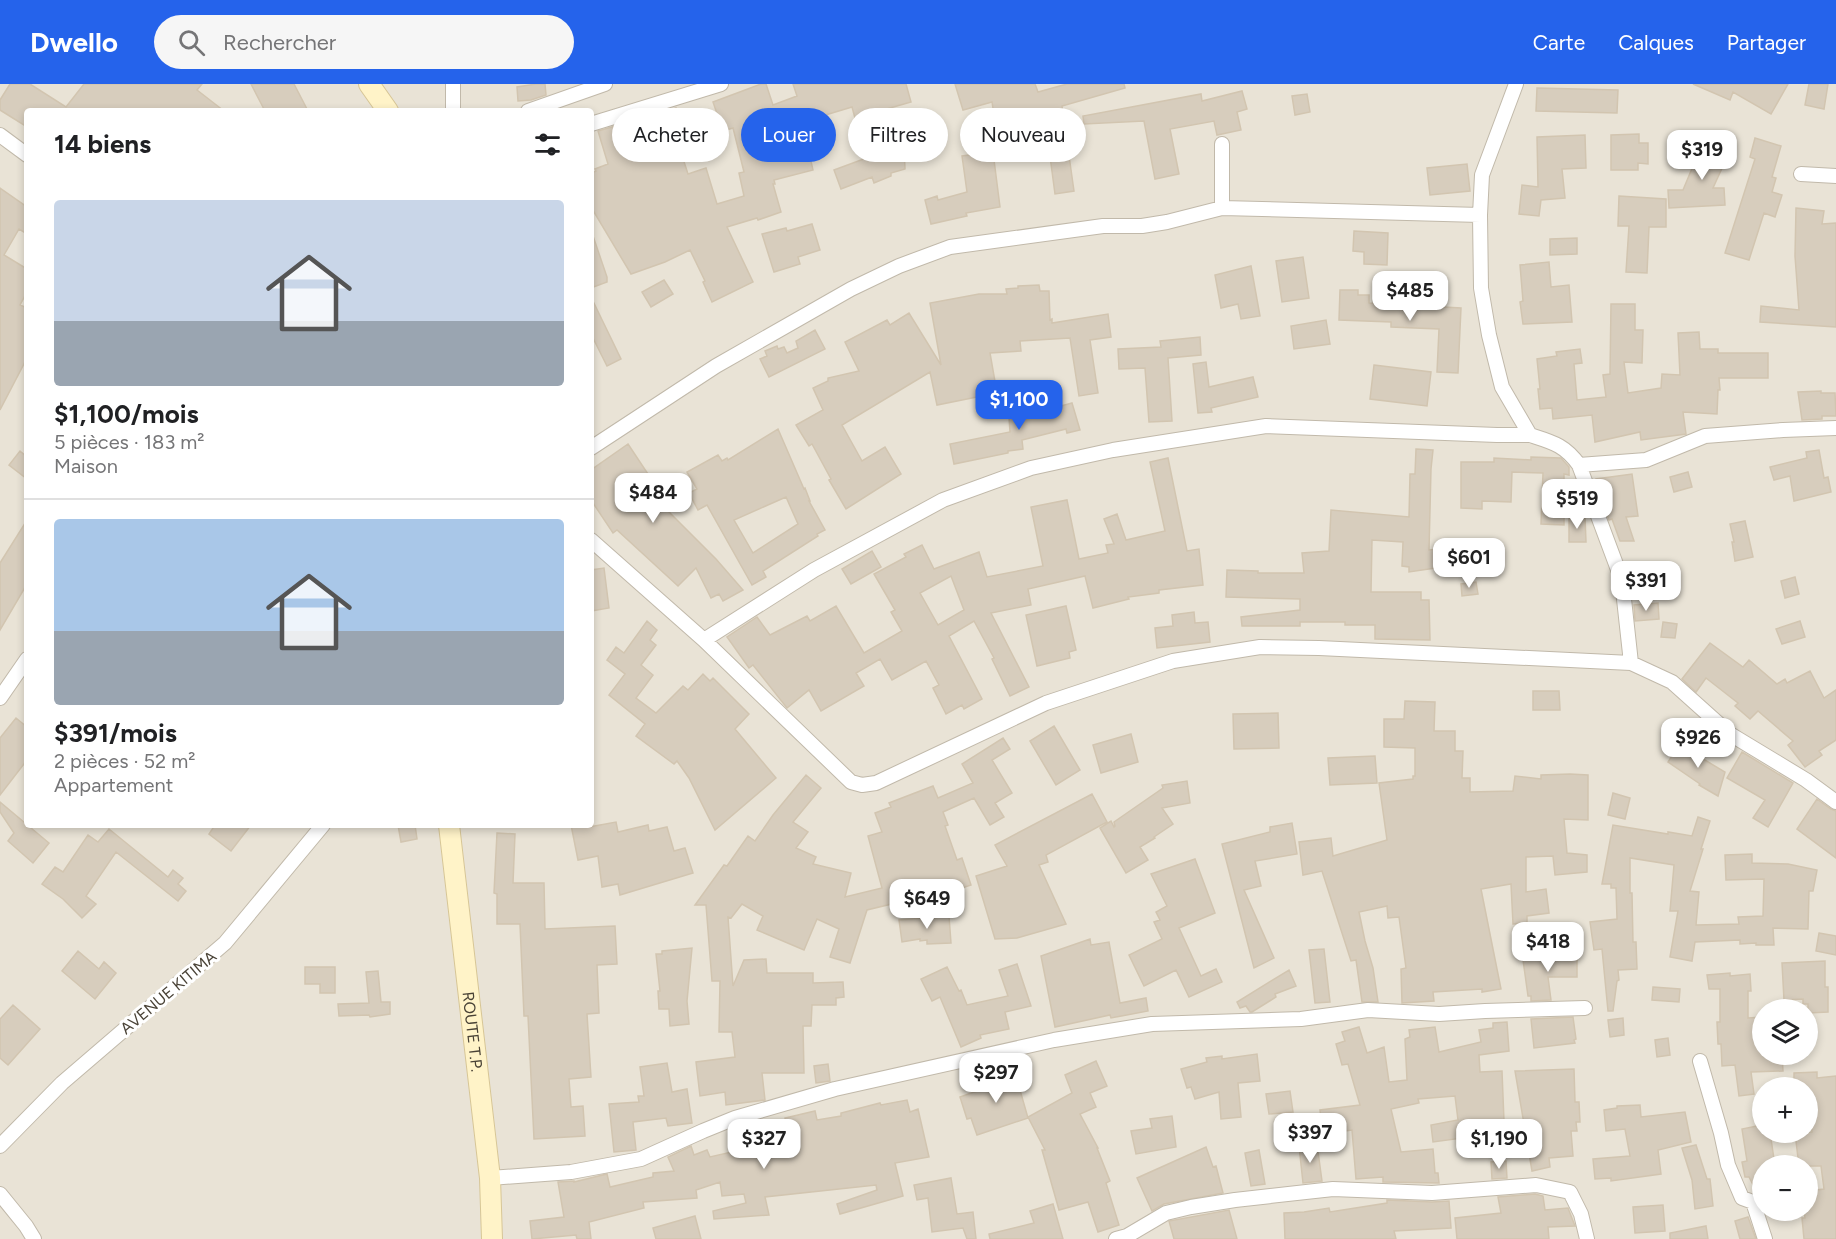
<!DOCTYPE html>
<html lang="fr">
<meta charset="utf-8">
<style>
body{margin:0;font-family:Figtree,sans-serif;background:#f6f6f6;color:#202124;height:100vh;display:flex;flex-direction:column;font-size:22px;white-space:nowrap}
*{box-sizing:border-box;margin:0}
p{font-size:20px;color:#757577}
.icon{flex:none;width:33px;height:33px;fill:none;stroke:currentColor;stroke-width:2;stroke-linecap:round;stroke-linejoin:round}
.map{position:relative;flex:1;overflow:hidden}
.sheet{position:absolute;left:24px;top:24px;width:570px;height:720px;display:flex;flex-direction:column;background:#fff;border-radius:6px;box-shadow:0 3px 9px #0003}
.sheet>*{flex:none}
.hud{position:absolute;left:612px;top:24px;width:570px;height:54px;display:flex;gap:12px}
.buttons{position:absolute;left:1752px;top:915px;display:grid;gap:12px}
.buttons a{display:grid;place-items:center;width:66px;height:66px;border-radius:50%;background:#fff;box-shadow:0 3px 9px #0003;font-size:30px}
.price{position:absolute;translate:-50% -51px;padding:0 14px;border-radius:12px;background:#fff;color:#222;font-size:20px;line-height:39px;filter:drop-shadow(0 2px 3px #0008)}
.price::after{content:'';position:absolute;left:50%;top:36px;width:18px;height:14px;margin-left:-9px;background:inherit;clip-path:polygon(0 0,100% 0,50% 100%)}
.price.current{background:#2563eb;color:#fff}
ul{padding:0;list-style:none}
li{display:grid;align-content:center;gap:12px;height:318px;padding:0 30px}
li+li{border-top:2px solid #e0e0e0}
li span{display:grid;place-items:center;height:186px;border-radius:6px;color:#555}
li>.icon{margin-inline-start:auto}
span .icon{width:108px;height:108px;fill:#fffc;stroke-width:1}
li b{font-size:26px}
h2{display:flex;justify-content:space-between;align-items:center;height:72px;padding:0 30px;font-size:26px}
.pill{padding:0 21px;border-radius:27px;background:#fff;box-shadow:0 3px 9px #0003;font-size:21px;line-height:54px}
.pill.current{background:#2563eb;color:#fff}
header{display:flex;align-items:center;gap:36px;box-sizing:border-box;height:84px;padding:0 30px;background:#2563eb;color:#fff}
header strong{font-size:28px}
nav{display:flex;gap:33px;margin-inline-start:auto;font-size:21px}
.search{width:420px;height:54px;background:#f6f6f6;display:flex;align-items:center;gap:15px;box-sizing:border-box;padding:0 21px;border-radius:33px;color:#757577;font-size:22px}
.map>svg:first-child{display:block}
.residential{fill:#e9e3d6;fill-rule:evenodd}
.building{fill:#d7cdbd;stroke:#d2c5b0;stroke-width:1.5;fill-rule:evenodd}
.lines{fill:none;stroke-linecap:round;stroke-linejoin:round}
.street-casing{stroke:#c1b9aa;stroke-width:16}
.secondary-casing{stroke:#d7c696;stroke-width:22}
.street{stroke:#fff;stroke-width:14}
.secondary{stroke:#fff3c8;stroke-width:20}
.labels{text-anchor:middle;stroke-width:6;stroke-linejoin:round;paint-order:stroke}
.street-label{font-size:16px;fill:#494236;stroke:#fff}
</style>
<header>
<strong>Dwello</strong>
<div class="search"><svg class="icon" aria-label="search" viewBox="0 0 24 24"><circle cx="10" cy="10" r="6"/><path d="M15 15l6 6"/></svg>Rechercher</div>
<nav><a>Carte</a><a>Calques</a><a>Partager</a></nav>
</header>
<div class="map">
<svg width="1836" height="1155" viewBox="0 0 1836 1155">
<rect width="100%" height="100%" fill="#f5f1e8"/>
<path class="residential" d="M0 0H1836V1155H0ZM27 27H591V741H27ZM1762 926H1808V970H1762ZM1762 1004H1808V1048H1762ZM1762 1082H1808V1126H1762Z"/>
<path class="building" d="M10 0H30L66 23 84 0H202L197 6 224 27H27V43L0 26V16Z
M251 0H294L308 27H265Z
M536 0H545L546 11 531 16 518 17 517 3Z
M761 0H766L773 21 797 12 793 0H906L911 18 855 34 852 23 789 42 795 68 808 64 813 86 774 96 775 100H773L781 128 758 136 757 134 727 143 753 198 712 218 703 198 705 197 690 166 665 178 631 190 591 123V89L596 87 595 85 608 80 598 47 629 38V40L676 24 686 53 677 56 688 90 706 84 717 120 744 112 739 89 744 88 733 44 723 47 713 18Z
M955 0H1035L1038 8 1067 0H1124L1125 4 1062 22 1074 107 1055 110 1044 27 1040 28 1039 26 1014 34 1017 54 998 56 992 18 963 26Z
M1693 0H1788L1771 30 1733 8 1730 16Z
M1809 0H1828L1824 25 1805 21Z
M1537 4 1618 6 1617 29 1536 27Z
M1242 7 1247 25 1237 28 1241 46 1217 51 1214 37 1170 45 1179 90 1155 95 1144 37 1084 40 1083 32 1201 10 1202 17Z
M1307 10 1310 28 1295 31 1292 12Z
M1639 50V59H1648V80L1638 79V86H1611V51Z
M1585 51 1586 84 1562 85 1565 114 1541 116 1539 132 1519 130 1522 101 1538 103 1537 53Z
M1755 54 1781 62 1772 93 1776 94 1772 108 1782 111 1775 133 1764 129 1749 176 1725 169 1755 75 1750 73Z
M1703 58 1729 69 1713 104H1724L1725 121 1669 124 1668 106H1683Z
M904 62 905 85 891 89V92L874 99 872 93 841 105 834 86 880 69Z
M993 68 1000 123 966 129 967 132 931 140 925 116 937 112 938 116 967 108 962 72Z
M1467 80 1470 107 1430 111 1427 84Z
M0 104 27 123V150L19 145 4 171 27 185V208L20 221 27 224V274L0 326Z
M1619 112 1666 115V143H1649L1647 189 1626 188 1629 142H1618Z
M1796 124 1824 127 1822 140 1836 139V243L1760 238 1761 222 1799 226 1795 172Z
M812 140 820 166 798 173 800 180 774 188 762 150 786 144 787 147Z
M1354 147 1388 149 1387 181 1364 180V168L1353 167Z
M591 152H593L607 193V198L591 204Z
M1577 154V170L1550 171V155Z
M1303 173 1309 214 1282 218 1276 177Z
M1549 178 1551 203 1569 201 1572 238 1523 240 1520 218 1523 217 1520 181Z
M1251 182 1260 232 1241 235 1238 220 1221 224 1215 191Z
M664 196 673 210 651 223 642 208Z
M1039 201 1040 207H1049L1050 236 1052 235V239L1108 230 1111 253 1090 256 1098 309 1079 312 1070 254 1020 257 1021 267 990 269 997 309 937 321 930 288 842 341 862 377 885 363 901 390 846 425 829 396 831 395 812 360 809 362 796 341 823 326 813 304 828 297V294L859 287 845 258 887 236 890 241 909 229 941 281 930 219 979 210H1007L1006 205 1018 204V202Z
M1340 206H1358V211H1369V219L1461 224 1458 289 1437 288 1439 245 1391 243V238L1339 236Z
M591 213 621 275 607 282 591 250Z
M1611 220H1635V246H1643L1642 279 1624 278 1628 309 1661 304 1662 290 1680 291 1678 249 1699 248 1700 265H1718V269H1768V294H1719L1720 306H1718L1717 330 1683 328 1686 350 1641 356 1640 348 1595 358 1592 331 1553 335 1552 324 1540 325 1538 305H1540L1537 275 1557 272 1556 268 1580 265 1582 279 1574 280 1577 316 1606 313 1603 291 1610 290Z
M1326 236 1330 260 1294 265 1291 242Z
M815 246 825 265 769 293 760 275 767 272 765 267 777 262 778 265 784 263 787 269 798 264 796 257Z
M1200 253 1201 271 1168 274 1172 337 1149 338 1145 284 1119 285 1118 265 1161 263 1160 257Z
M1206 278 1209 303 1253 293 1258 313 1211 324 1212 328 1198 329 1193 280Z
M1374 281 1431 288 1427 322 1370 315Z
M1821 307V309H1835L1836 332H1822V335L1802 336 1798 308Z
M1050 310 1054 324 1072 319 1080 346 1067 349 1066 345 1022 356 1023 365 1008 367V369L954 380 950 360 1010 348 1009 333 1037 327 1033 315Z
M778 345 804 405 805 404 810 417H809L825 446 817 450 818 452 763 487 766 493 752 501 707 421 698 426 689 409 697 405 687 388 718 371 722 377 727 374 728 376ZM786 413 798 440 753 469 734 436Z
M628 360 652 396 643 402 716 475 743 506 723 517 719 510 711 514 696 484 678 502 617 446 613 449 591 416V386Z
M1416 365 1433 366 1431 385 1429 466 1440 465 1442 483 1409 488V483L1402 482 1403 458 1372 456 1371 508H1421V516H1429L1430 556 1375 555V541H1345V538H1300V542H1242L1241 533 1300 526V515L1226 513 1227 486 1258 487V489H1304L1302 469 1329 467 1331 426 1409 433 1410 390H1415Z
M1819 366 1824 394 1828 393 1831 408 1794 417 1790 392 1774 396 1770 383 1807 374 1806 368Z
M20 367 27 373V395L9 381Z
M1531 373 1561 374 1569 383V391L1564 390V441L1541 440 1543 389 1512 388 1511 418 1482 417V425L1461 424V378H1494V374L1531 376Z
M1168 374 1187 467 1199 465 1203 501 1159 506V509L1128 513 1129 515 1093 524 1085 492 1028 505 1031 521 991 529 1029 603 1010 612 992 575 994 574 974 537 949 552 982 615 964 625 962 621 946 630 933 604 939 601 926 577 892 596 880 575 856 589 864 602 821 627 809 606 787 624 753 581 749 584 727 553 757 533 770 551 807 532 810 537 836 522 864 569 902 547 891 528 895 526 874 490 906 473 904 470 922 461 934 485 979 468 987 493 1043 482 1031 423 1067 416 1079 475 1108 469 1106 461 1114 460 1104 435 1117 430 1126 456 1165 447 1150 378ZM951 492 964 526 938 541 920 509Z
M1688 388 1692 403 1674 408 1670 393Z
M1632 390 1638 432 1626 433 1634 457H1620L1612 435 1609 436 1598 406 1596 395Z
M1585 433 1586 458H1569V434Z
M27 436V500L0 546V479Z
M1745 437 1753 473 1735 477 1732 458H1734L1730 440Z
M872 467 881 483 851 500 842 485Z
M604 484 609 524 591 527V486Z
M1795 493 1799 510 1785 514 1781 497Z
M1476 498 1478 510 1462 512 1461 500Z
M1658 519 1659 535 1635 537 1634 521Z
M1066 522 1076 566 1069 568 1070 574 1037 582 1026 531Z
M1194 528 1195 539 1208 538 1210 558 1157 564 1155 544 1173 542 1172 531Z
M647 537 657 546 650 556 656 561 641 581 653 591 636 614 656 629 683 602 688 606 703 590 710 597 713 594 749 630 735 645 776 694 715 746 689 694 677 677 674 680 636 652 645 640 609 611 625 590 607 576 616 563 624 569Z
M1800 537 1805 553 1782 560 1776 545Z
M1663 538 1677 540 1675 554 1661 553Z
M1710 559 1743 583 1749 576 1777 600 1785 595 1787 599 1810 587 1824 614 1836 606V656L1819 667 1822 671 1805 683 1788 661 1793 657 1758 627 1750 635 1735 622 1738 619 1706 594 1696 608 1682 595Z
M1533 607H1559L1560 626H1533Z
M1405 617 1435 618 1434 647H1455V667H1463L1462 694H1470V708L1513 707 1515 692 1541 695V691L1570 690 1588 691V736L1564 735 1567 769 1587 771V788L1555 791 1553 772 1526 773V808L1546 805 1549 829 1527 832V839L1513 840 1511 800 1481 805 1501 905 1482 908V905L1433 908 1434 917 1402 919 1401 885 1406 884 1399 833 1388 834 1387 822 1359 828 1365 857 1373 884 1378 918H1362L1356 876 1351 877 1322 787 1303 791 1299 758 1331 754 1333 772 1387 756 1379 699 1413 695V692H1415V664L1384 663V635H1404Z
M1278 629 1279 664 1234 665 1233 630Z
M16 634 27 643V676L0 711V654Z
M1054 642 1080 686 1056 701 1030 657Z
M1131 650 1138 678 1101 689 1093 661Z
M1003 654 1010 665 992 676 1012 709 995 719 1004 733 990 741 974 714 943 728 948 741 945 742 957 776 962 774 971 801 897 825 896 819 867 826 850 879 830 873 839 845 817 835 804 866 757 846 763 832 742 820 731 834 728 833 733 902 744 876 766 875 767 889H813V899L843 898 844 913 836 914V921H812L811 942H803L804 989H762L765 1016 726 1021 725 1008 700 1012 696 978 735 973 732 948H719L720 897H712L706 821H695L724 781 727 782 748 752 755 757 773 731 806 691 821 704 793 738 808 748 796 764 816 773 813 780 851 789 845 813 882 804 868 752 882 748 875 729 891 723 889 719 933 702 938 714 973 699 962 680Z
M1690 659 1702 667 1698 672 1725 688 1718 712 1699 701 1700 700 1668 678 1677 664 1684 668Z
M1742 668 1793 699 1768 743 1753 734 1765 716 1727 694Z
M1375 672 1377 699 1330 701 1328 674Z
M1187 697 1190 719 1162 724 1173 740 1154 753 1155 754 1140 763 1148 776 1126 789 1100 744 1111 737 1114 743 1115 742 1114 738 1163 704 1162 701Z
M1613 709 1630 714 1625 735 1608 731Z
M1092 710 1107 738 1046 771 1048 778 1039 781 1066 840 1017 854 995 855 976 792 1007 782 995 761Z
M1817 715 1831 725 1836 727V774L1797 745Z
M0 718 49 759 33 779 8 757 14 749 0 728Z
M1698 733 1710 737 1701 765H1703L1690 807 1699 808 1696 841 1739 840 1738 833 1763 832 1764 795 1726 796 1725 771 1752 770V779L1788 780 1817 786 1813 807H1809L1808 845 1773 844 1774 861H1756V859L1740 860V856L1695 858 1692 877 1670 873 1678 827H1670L1674 781 1630 774V809H1632L1633 858H1636L1637 885 1618 886 1619 896 1617 897 1613 927H1608L1602 865 1594 866 1590 838 1617 835 1616 804H1611V800H1602L1613 741 1668 750V748L1692 752Z
M616 738 618 748 648 741 649 747 667 743 674 767 685 764 693 789 620 811 618 800 602 803 598 772 578 776 571 741H589V743Z
M1292 739 1297 770 1255 777 1261 802 1244 806 1274 874 1254 884 1222 760 1270 748V743Z
M215 741H251L231 767 209 750Z
M398 741H415L417 755 401 758Z
M109 745 168 793 173 786 183 794 178 800 186 807 178 817 116 768 86 812 96 820 82 834 63 815 42 800 55 783 63 788 88 751 98 758Z
M497 749 515 750 513 799H544L545 845 615 842 617 880 597 881 599 929 587 930 591 993 569 995 571 1023 583 1022 585 1052 534 1055 528 932H524L520 840H497V810L494 809Z
M1195 775 1215 829 1179 844 1201 892 1216 885 1222 898 1189 913 1176 886 1144 902 1129 871 1162 855 1154 838 1160 836 1156 828 1167 822 1151 790Z
M949 832 951 859 927 860V856L920 857V855L902 858 899 836Z
M1819 849 1836 852V871L1816 867Z
M1090 855 1091 861 1109 858 1120 919 1146 914 1148 927 1111 934 1110 931 1055 943 1041 872Z
M692 864 687 917 689 940 670 942 669 925H659L658 907H660L656 870H662V867Z
M1324 865 1330 918 1315 919 1309 866Z
M78 867 99 885 104 878 116 889 95 915 62 887Z
M1551 868 1577 869V893H1548L1551 916 1531 917V912H1528L1523 876 1551 872Z
M1825 877V903H1828V928L1808 929V920H1803V915L1784 916 1782 879Z
M1017 880 1031 922 1005 928 1009 945 980 951 981 954 961 963 940 913 932 917 921 895 947 883 959 907 961 906 967 921 1008 912 999 886Z
M305 883H335V909H320V900H305Z
M1289 886 1296 902 1275 910 1276 913 1252 928H1250L1246 922 1240 924 1237 918Z
M378 887 381 918H390V930L370 933 369 931 339 932 338 920 369 919 366 888Z
M1730 889V892L1750 890 1751 907H1748V934L1762 933V970H1782L1783 987 1751 988 1754 1010 1739 1012 1735 981 1722 982 1721 960H1718L1717 938H1720V905H1709L1707 891Z
M1653 903 1680 905 1679 918 1652 916Z
M13 921 40 945 8 981 0 974V935Z
M1573 933 1576 955 1574 956 1575 959 1534 964 1531 935Z
M1623 934 1624 951 1610 953 1608 936Z
M1507 938 1509 967 1479 971 1480 988 1502 987 1504 1037 1479 1041 1481 1066 1463 1068 1462 1054 1433 1058 1431 1041 1458 1036 1455 1012 1418 1015 1419 1019 1391 1025 1401 1068 1433 1065 1435 1089H1438L1439 1099 1383 1098V1093L1356 1095 1352 1046 1323 1050 1320 1026 1360 1021 1348 980 1342 981 1336 960 1345 957 1342 948 1359 943 1367 969 1384 963 1389 998 1407 996 1405 955 1410 953 1409 946 1435 943 1439 968 1481 958 1479 946 1493 944V939Z
M1668 954 1670 971 1657 973 1655 956Z
M1257 970 1260 997 1238 999 1241 1033 1221 1035 1219 1008 1195 1015 1191 1003 1187 1004 1181 985 1207 978 1206 974 1222 972V975Z
M1096 977 1107 1002 1090 1009 1096 1023 1080 1030 1098 1064H1097L1110 1097 1106 1099 1119 1141 1098 1148 1088 1118 1059 1126 1042 1066H1045L1028 1033 1072 1009 1065 991Z
M667 979 672 1008 687 1005 692 1039 668 1042 666 1034 633 1038 636 1066 614 1068 609 1020 639 1018 638 1012H644L640 983Z
M828 980 830 997 816 999 814 982Z
M1018 984 1022 998 1018 999 1028 1034 977 1051 971 1034 967 1035 960 1013 1003 998 1001 988Z
M1574 985 1575 1018H1579L1580 1038H1576L1577 1047H1571L1573 1072 1549 1074 1550 1083 1532 1087 1515 987Z
M1817 988V994L1836 992V1155H1804L1802 1134H1805L1804 1126H1808V1107L1824 1105 1821 1082H1799L1795 1049 1812 1048 1808 1004 1805 1002H1794V989Z
M1290 1007 1293 1028 1269 1030 1266 1010Z
M907 1016 910 1028 918 1025 929 1073 895 1079 903 1112 840 1130 837 1120 877 1106 876 1101 765 1113 769 1131 714 1135 713 1127 746 1119 744 1110 722 1112 720 1098 696 1106 697 1114 643 1118 644 1124 589 1138 591 1155H577L576 1151 532 1155 530 1137 564 1133 558 1098 574 1097V1098L607 1090 610 1103 653 1093V1089L674 1087 668 1073 691 1062 694 1071 707 1066 710 1073 745 1065V1060L761 1058 762 1070 791 1063 785 1034 815 1027 817 1036 841 1032V1029L880 1019 881 1021Z
M1640 1021 1641 1033 1685 1028 1691 1058 1658 1066 1661 1090 1611 1097V1094L1595 1095 1593 1075 1630 1072 1625 1045 1606 1047 1604 1026 1617 1024V1022Z
M1172 1032 1176 1063 1136 1070 1131 1047 1152 1044 1150 1035Z
M1762 1041V1048H1770L1775 1082H1762V1118L1749 1093H1745L1742 1078 1747 1077 1742 1045Z
M1317 1060 1322 1097 1303 1099 1299 1062Z
M1696 1061 1707 1095H1710L1713 1122 1695 1125 1692 1096 1682 1064Z
M1206 1063 1213 1083 1216 1082 1223 1109 1164 1120 1152 1127 1137 1094Z
M1259 1066 1265 1100 1251 1102 1245 1069Z
M1506 1077 1507 1094 1492 1095 1491 1078Z
M951 1094 957 1130 973 1128 976 1155H967L963 1144 932 1148 928 1114 917 1116 914 1101Z
M1535 1110 1543 1112 1545 1126 1568 1124 1575 1142 1548 1143 1549 1155H1457L1455 1134 1501 1129 1498 1113Z
M1387 1116 1432 1118 1449 1117 1451 1144 1394 1147 1396 1155H1285L1284 1129 1304 1128 1329 1124 1330 1128 1387 1119Z
M1053 1120 1063 1155H990L989 1150 1034 1139 1030 1127Z
M1663 1121 1665 1147 1635 1149 1633 1123Z
M1229 1126 1237 1155H1174L1169 1137Z
M695 1132 701 1155H656L653 1144Z
M1748 1133 1756 1155H1740L1735 1137Z
M1706 1142 1708 1155H1670V1149Z"/>
<g class="lines">
<defs>
<path id="street" d="M453 0V27
M1516 0 1482 91 1480 131 1481 204 1489 251 1502 303 1530 351C1552 358 1565 361 1579 381L1620 491 1623 506 1631 579
M528 27 605 0
M591 40 721 0
M0 51 27 71
M1801 90 1836 92
M1222 124V60
M591 364 716 282 851 205 899 182 950 163 1103 142H1142L1167 138 1222 124 1480 131
M1579 381 1646 376 1705 352 1783 346 1836 344
M591 456 704 556 851 698 862 701 876 699 1046 619 1173 577 1260 563 1319 564 1631 579 1672 598 1730 650 1806 696 1836 718
M704 556 814 486 943 416 1031 384 1113 366 1266 342 1497 351H1530
M0 614 27 575
M1700 977 1721 1049 1728 1081 1742 1114 1753 1118 1765 1155
M0 1062 62 999 225 859 323 741
M490 1094 571 1088 641 1075 703 1047 735 1034 835 1005 1054 956 1152 940 1301 935 1368 926 1439 930 1485 927 1585 924
M0 1110 26 1142 34 1155
M1116 1155 1127 1152 1166 1129 1191 1123 1235 1116 1333 1105 1432 1109 1536 1101 1570 1108 1581 1130 1587 1155"/>
<g id="secondary">
<path d="M369 0 388 27"/>
<path id="s1" d="M449 741 490 1094 492 1155"/>
</g>
</defs>
<use href="#street" class="street-casing"/>
<use href="#secondary" class="secondary-casing"/>
<use href="#street" class="street"/>
<use href="#secondary" class="secondary"/>
</g>
<g class="labels">
<g class="street-label">
<text transform="translate(168 908) rotate(-40)" y="6">AVENUE KITIMA</text>
<text dy="6" stroke="none"><textPath href="#s1" startOffset="208">ROUTE T.P.</textPath></text>
</g>
</g>
</svg>
<div class="buttons">
<a><svg class="icon" aria-label="layers" viewBox="0 0 24 24"><path d="M12 4l9 5-9 5-9-5zM3 14l9 5 9-5"/></svg></a>
<a>+</a>
<a>−</a>
</div>
<b class="price" style="left:1702px;top:97px">$319</b>
<b class="price" style="left:1410px;top:238px">$485</b>
<b class="price current" style="left:1019px;top:347px">$1,100</b>
<b class="price" style="left:653px;top:440px">$484</b>
<b class="price" style="left:1577px;top:446px">$519</b>
<b class="price" style="left:1469px;top:505px">$601</b>
<b class="price" style="left:1646px;top:528px">$391</b>
<b class="price" style="left:1698px;top:685px">$926</b>
<b class="price" style="left:927px;top:846px">$649</b>
<b class="price" style="left:1548px;top:889px">$418</b>
<b class="price" style="left:996px;top:1020px">$297</b>
<b class="price" style="left:1310px;top:1080px">$397</b>
<b class="price" style="left:764px;top:1086px">$327</b>
<b class="price" style="left:1499px;top:1086px">$1,190</b>
<div class="hud">
<a class="pill">Acheter</a>
<a class="pill current">Louer</a>
<a class="pill">Filtres</a>
<a class="pill">Nouveau</a>
</div>
<section class="sheet">
<h2>14 biens<svg class="icon" aria-label="filters" viewBox="0 0 24 24"><path d="M4 7h16M4 17h16"/><circle cx="9" cy="7" r="2"/><circle cx="15" cy="17" r="2"/></svg></h2>
<ul>
<li><span style="background:linear-gradient(#c9d6e8 65%,#9aa5b1 0)"><svg class="icon" aria-label="home" viewBox="0 0 24 24"><path d="M3 11l9-7 9 7M6 9v11h12V9"/></svg></span><div><b>$1,100/mois</b><p>5 pièces · 183 m²</p><p>Maison</p></div></li>
<li><span style="background:linear-gradient(#a9c7e8 60%,#9aa5b1 0)"><svg class="icon" aria-label="home" viewBox="0 0 24 24"><path d="M3 11l9-7 9 7M6 9v11h12V9"/></svg></span><div><b>$391/mois</b><p>2 pièces · 52 m²</p><p>Appartement</p></div></li>
</ul>
</section>
</div>
